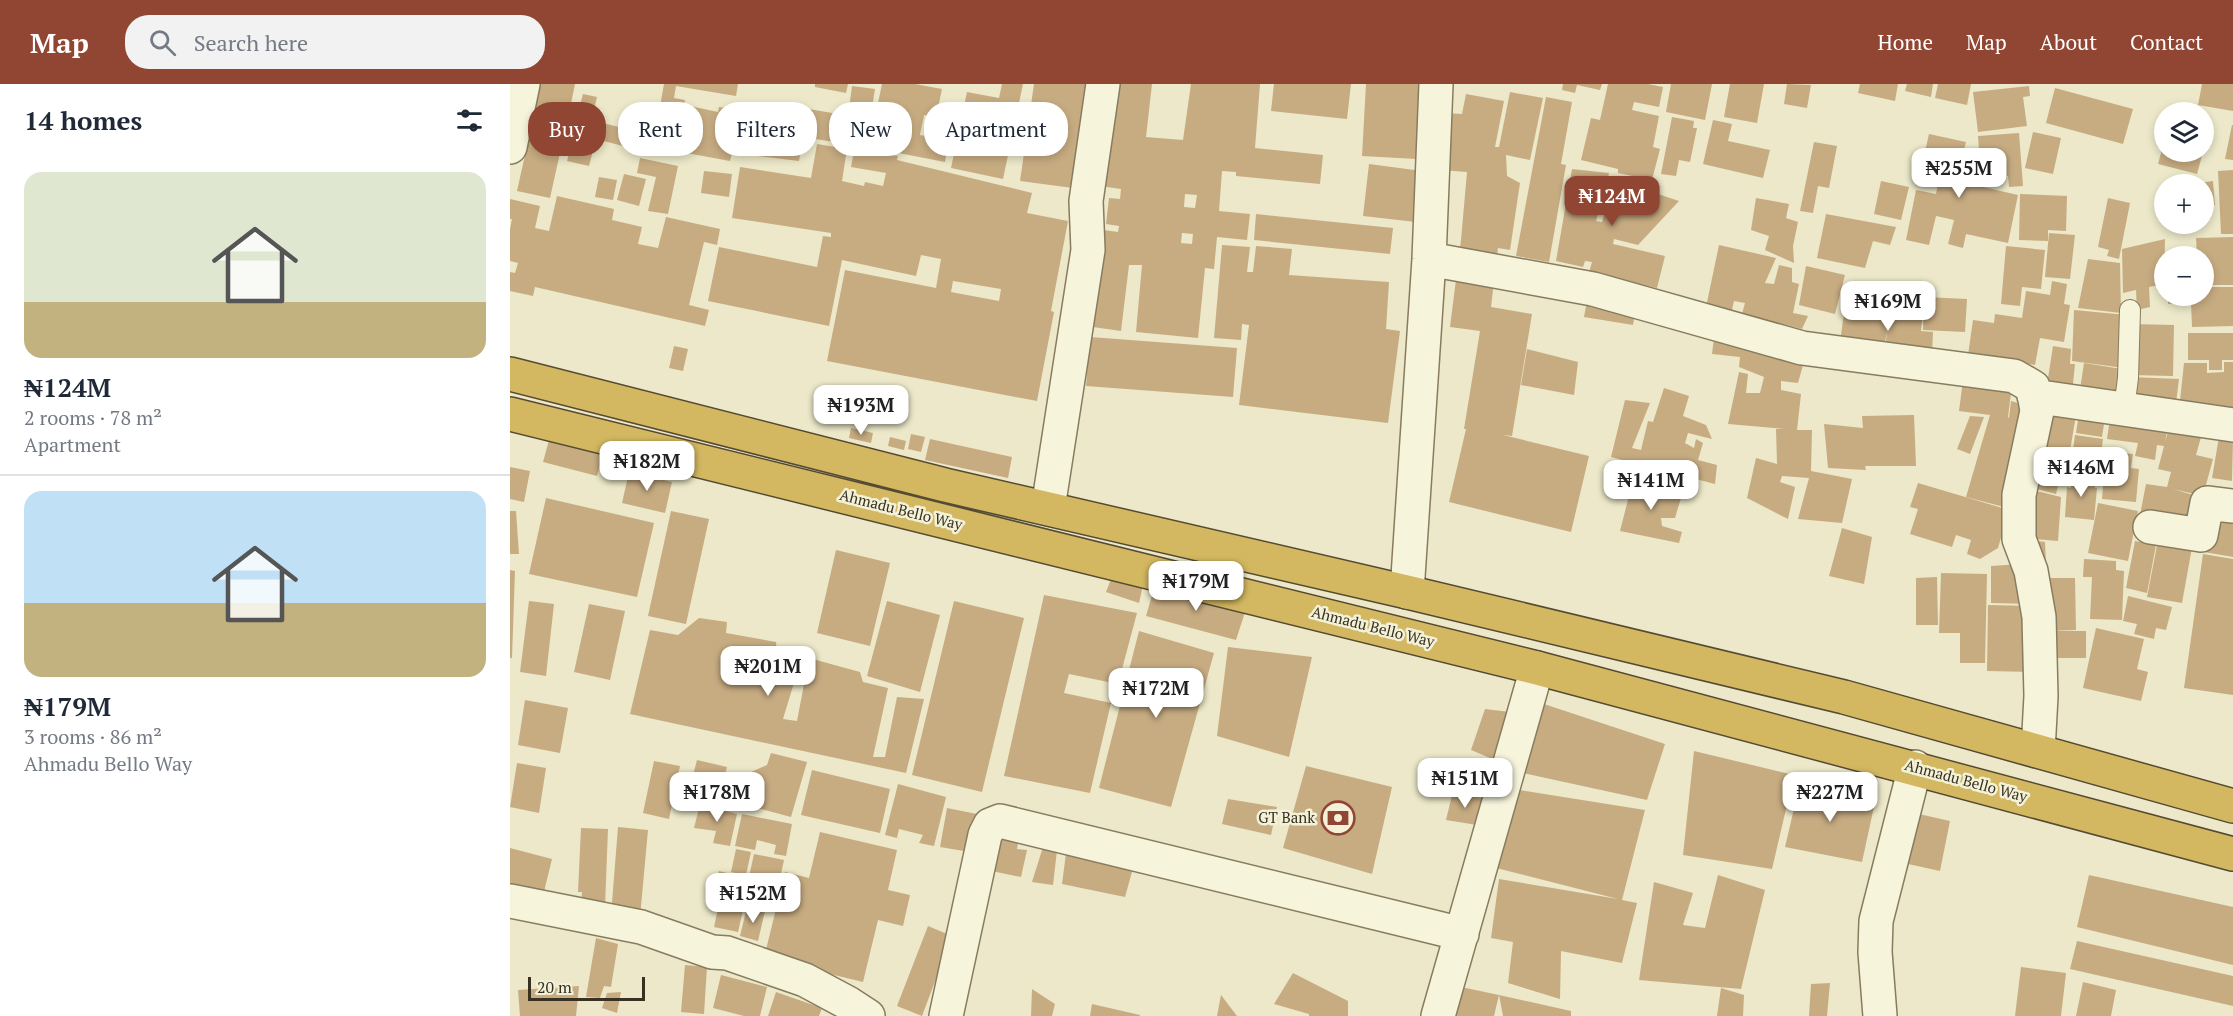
<!DOCTYPE html>
<meta charset="utf-8">
<style>
body{margin:0;font-family:"PT Serif",serif;background:#f2f2f3;color:#1f2937;height:100vh;display:flex;flex-direction:column;font-size:22px;white-space:nowrap}
*{box-sizing:border-box;margin:0}
p{font-size:20px;color:#747a83}
.icon{flex:none;width:33px;height:33px;fill:none;stroke:currentColor;stroke-width:2;stroke-linecap:round;stroke-linejoin:round}
.map{position:relative;flex:1;overflow:hidden}
.panel{display:flex;flex-direction:column;background:#fff;width:510px}
.panel>*{flex:none}
.banner{position:absolute;left:18px;top:18px;width:570px;height:54px;display:flex;gap:12px}
.controls{position:absolute;left:1644px;top:18px;display:grid;gap:12px}
.controls a{display:grid;place-items:center;width:60px;height:60px;border-radius:50%;background:#fff;box-shadow:0 3px 9px #0003;font-size:30px}
.scale{position:absolute;left:18px;bottom:15px;width:117px;box-sizing:border-box;padding-left:6px;border:3px solid #383121;border-top:0;font-size:16px;line-height:21px;white-space:nowrap;color:#383121;-webkit-text-stroke:4px #f3f1d8;paint-order:stroke}
.price{position:absolute;translate:-50% -51px;padding:0 14px;border-radius:12px;background:#fff;color:#222;font-size:20px;line-height:39px;filter:drop-shadow(0 2px 3px #0008)}
.price::after{content:'';position:absolute;left:50%;top:36px;width:18px;height:14px;margin-left:-9px;background:inherit;clip-path:polygon(0 0,100% 0,50% 100%)}
.price.selected{background:#914533;color:#fff}
ul{padding:0;list-style:none}
li{display:grid;align-content:center;gap:12px;height:318px;padding:0 24px}
li+li{border-top:2px solid #e0e1e3}
li span{display:grid;place-items:center;height:186px;border-radius:18px;color:#555}
li>.icon{margin-inline-start:auto}
span .icon{width:108px;height:108px;fill:#fffc;stroke-width:1}
li b{font-size:26px}
h2{display:flex;justify-content:space-between;align-items:center;height:72px;padding:0 24px;font-size:26px}
.tag{padding:0 21px;border-radius:24px;background:#fff;box-shadow:0 3px 9px #0003;font-size:21px;line-height:54px}
.tag.selected{background:#914533;color:#fff}
header{display:flex;align-items:center;gap:36px;box-sizing:border-box;height:84px;padding:0 30px;background:#914533;color:#fff}
header strong{font-size:28px}
nav{display:flex;gap:33px;margin-inline-start:auto;font-size:21px}
.search{width:420px;height:54px;background:#f2f2f3;display:flex;align-items:center;gap:15px;box-sizing:border-box;padding:0 21px;border-radius:24px;color:#747a83;font-size:22px}
main{display:flex;flex:1;min-height:0}
.map>svg:first-child{display:block}
.building{fill:#c7ac82;fill-rule:evenodd}
.lines{fill:none;stroke-linecap:round;stroke-linejoin:round}
.lane-casing{stroke:#877c5f;stroke-width:22}
.street-casing{stroke:#877c5f;stroke-width:36}
.highway-casing{stroke:#554a32;stroke-width:36}
.lane{stroke:#f7f4dc;stroke-width:20}
.street{stroke:#f7f4dc;stroke-width:33}
.highway{stroke:#d3b861;stroke-width:33}
.labels{text-anchor:middle;stroke-width:5;stroke-linejoin:round;paint-order:stroke}
.street-label{font-size:15px;fill:#383121;stroke:#f3f1d8}
.poi-label{font-size:15px;fill:#383121;stroke:#f3f1d8;text-anchor:end}
</style>
<header>
<strong>Map</strong>
<div class="search"><svg class="icon" aria-label="search" viewBox="0 0 24 24"><circle cx="10" cy="10" r="6"/><path d="M15 15l6 6"/></svg>Search here</div>
<nav><a>Home</a><a>Map</a><a>About</a><a>Contact</a></nav>
</header>
<main>
<section class="panel">
<h2>14 homes<svg class="icon" aria-label="filters" viewBox="0 0 24 24"><path d="M4 7h16M4 17h16"/><circle cx="9" cy="7" r="2"/><circle cx="15" cy="17" r="2"/></svg></h2>
<ul>
<li><span style="background:linear-gradient(#dfe7d0 70%,#c2b280 0)"><svg class="icon" aria-label="home" viewBox="0 0 24 24"><path d="M3 11l9-7 9 7M6 9v11h12V9"/></svg></span><div><b>₦124M</b><p>2 rooms · 78 m²</p><p>Apartment</p></div></li>
<li><span style="background:linear-gradient(#bfe0f5 60%,#c2b280 0)"><svg class="icon" aria-label="home" viewBox="0 0 24 24"><path d="M3 11l9-7 9 7M6 9v11h12V9"/></svg></span><div><b>₦179M</b><p>3 rooms · 86 m²</p><p>Ahmadu Bello Way</p></div></li>
</ul>
</section>
<div class="map">
<svg width="1723" height="932" viewBox="0 0 1723 932">
<rect width="100%" height="100%" fill="#ece8c9"/>
<path class="building" d="M18 0H65L55 49 9 40Z
M154 0H228L226 12 166 2 164 14 175 16 169 50 135 43 139 20 150 22Z
M305 0H338L336 9 305 3Z
M372 0H405L432 5 426 33 414 31 410 51 439 56 435 78 373 66 378 41 364 38Z
M492 0H513L493 95 441 84 457 8 489 14Z
M524 0H577L563 104 510 97Z
M581 0H642L636 53 673 56 681 0H750L745 64 813 71 810 100 726 92V88L712 87 709 127 740 130 737 156 707 153 704 185 695 184 688 254 626 248 632 181H619L611 247 576 242 588 198 594 146 608 148 609 142 596 140 599 114 610 115 611 105 569 99ZM675 110 687 111 685 124 674 123ZM672 149 683 150 682 160 671 159Z
M764 0H841L837 35 761 27Z
M856 0H910L906 75 852 72Z
M1053 0H1092L1090 6 1067 1 1065 9 1052 6Z
M1098 0H1138L1153 3 1149 23 1124 18 1122 26 1149 32 1143 63 1150 65 1142 96 1108 89V85L1071 76 1081 34 1090 36Z
M1161 0H1202L1195 36 1156 28Z
M1220 0H1254L1247 39 1214 33Z
M1277 0 1301 1 1297 24 1274 20Z
M1350 0H1388L1385 17 1348 9Z
M1397 0H1423L1421 13 1395 7Z
M1428 0H1461L1457 21 1425 14Z
M1692 0H1723V27L1688 21Z
M342 2 365 5 360 36 338 32Z
M1519 2 1520 12 1513 13 1517 42 1468 48 1463 8Z
M1545 4 1623 25 1613 60 1536 39Z
M1000 8 1033 14 1020 76 996 71 997 92 1010 99 1000 166 988 164 981 223 1022 230 1002 352 993 351 1079 372 1061 448 939 418 956 345H954L970 247 940 243 951 156 957 88 931 86 936 29 952 30 956 10 994 17 985 63H989Z
M73 10 87 13 82 33 68 29Z
M1036 13 1062 18 1051 80 1056 81 1039 178 1006 172Z
M180 22 208 28 209 23 291 34 293 24 328 30 324 58 293 53 289 77 222 69 220 77 171 68Z
M68 33 117 45 113 62 86 55 79 82 57 77Z
M1162 33 1184 37 1183 44H1187L1180 78 1169 76 1166 92 1151 90Z
M1203 36 1222 40 1218 57 1260 66 1253 94 1193 80Z
M349 40 367 43 362 68 388 72 387 76 522 109 517 129 558 137 541 227 544 228 527 317 317 277 335 186 426 204 431 175 411 171 406 192 332 176 319 242 198 217 209 163 307 183 313 152 321 153V149L222 134 230 83 301 94 307 60 337 65 332 97 354 102 355 98 373 102 376 89 341 83ZM443 197 491 205 489 217 441 208Z
M1722 41H1723V76L1715 75Z
M1694 42 1700 44 1694 64Z
M1523 48 1551 54 1543 90 1515 84Z
M1509 49 1513 102 1499 103 1498 92 1471 94 1468 52Z
M1419 50 1456 58 1453 70 1466 73 1460 100 1508 111 1498 159 1456 150 1453 164 1438 160 1444 136 1426 132 1419 161 1396 156 1406 106 1426 110 1430 89 1411 85Z
M19 53 52 60 40 114 7 107Z
M152 53 162 55 158 70 147 67Z
M1304 58 1327 62 1319 104 1308 102 1303 129 1290 127Z
M1654 58V68H1693L1687 90 1648 80Z
M130 74 168 82 158 130 138 127 146 93 127 89Z
M859 80 912 87 906 138 853 132Z
M1062 85 1099 89 1098 94 1127 101V103L1169 117 1128 161 1104 155 1103 160 1155 172 1147 204 1079 188 1082 178 1075 177 1073 183 1046 177ZM1090 123 1096 125 1092 138 1086 137Z
M1723 86V150H1711L1708 87Z
M194 87 222 90 219 113 191 109Z
M114 90 136 95 129 122 107 116Z
M89 93 107 96 103 116 85 113Z
M1371 97 1399 103 1391 136 1364 130Z
M1703 97 1705 121 1694 122V100L1689 99Z
M1510 110 1557 112 1556 147 1538 146V157L1509 156Z
M47 112 104 125 102 136 132 143 128 160 148 164 156 133 210 145 207 161 194 158 179 221 199 226 195 242 25 203 23 212 0 207V188L5 189 8 179 0 177V145L2 135H0V115L30 122 25 144 39 147Z
M1246 114 1279 120 1276 134 1288 138 1283 162 1284 179 1255 166 1259 152 1241 146Z
M1598 114 1620 119 1609 175 1597 172 1599 166 1588 163Z
M746 130 883 144 880 170 744 156Z
M1316 130 1386 143 1380 161 1363 157 1355 184 1307 174Z
M1539 149 1565 151 1560 195 1535 193Z
M1723 153V201H1694V172H1687L1686 154Z
M1655 155 1654 200 1639 203 1640 223 1627 226 1626 206 1613 209 1612 165Z
M712 161 740 163 737 188H743L746 162 782 165 779 191 879 198 876 245 890 247 878 339 729 321 739 241 732 240 731 256 704 254Z
M1209 161 1266 174 1255 199 1264 200 1269 181 1282 184V198L1289 200 1283 229 1298 232 1292 245 1273 240 1270 271 1295 274 1288 299 1271 297V306L1291 310 1287 346H1302L1301 387 1342 395 1332 439 1288 435 1299 394 1272 392 1270 398 1285 403 1278 435 1237 414 1246 374 1267 380 1266 345H1275L1218 340 1229 288 1238 290 1236 309H1250L1254 293 1229 283 1230 273 1202 270 1207 229 1239 232 1232 230 1235 219 1224 217 1222 226 1196 223Z
M1496 162 1535 166 1531 205 1512 203 1510 222 1491 220Z
M1578 175 1610 179 1611 229 1568 224Z
M1296 182 1335 191 1325 230 1289 221Z
M1081 195 1130 203 1123 241 1074 233Z
M1542 197 1557 200 1554 220 1560 221 1554 258 1530 254 1525 281 1458 271 1463 236 1484 239 1485 230 1512 234 1516 207 1540 211Z
M1694 203H1723V242L1682 243 1681 219H1685V212H1694Z
M1658 212H1684V218L1658 220Z
M1414 213 1457 215 1455 248 1413 246Z
M1378 226 1413 228 1411 247 1423 248 1422 270 1375 267 1377 247 1374 265 1330 258 1334 229 1378 235Z
M1564 226 1617 231 1614 284 1562 277Z
M1621 240 1664 241 1663 292 1620 291Z
M1678 249H1723V276H1712V286H1699V276H1678Z
M580 253 727 264 723 313 576 302Z
M164 262 178 265 173 287 159 284Z
M1543 262 1561 265 1560 280H1565L1562 310 1536 307Z
M1017 265 1068 278 1064 311 1011 301Z
M1714 278H1723V332L1669 326 1674 279H1697V289L1714 288Z
M1574 279 1618 286 1612 318 1569 312Z
M1620 293 1669 295 1665 327 1617 320Z
M1453 296 1502 301 1498 333 1499 334 1501 317 1522 323 1494 423 1456 413 1480 331 1449 327Z
M1154 304 1179 312 1173 332 1196 341 1202 355 1178 349 1175 359 1184 364 1186 355 1193 359 1188 376 1207 381 1205 400 1101 373 1115 316 1140 319 1122 364 1131 366 1138 337 1143 338Z
M1534 319 1567 325 1560 367 1527 361Z
M1570 323 1596 327 1592 353 1566 349Z
M345 327 363 330 362 339 344 336Z
M1601 328 1659 337 1655 358 1661 337 1693 346 1686 371 1703 375 1693 412 1663 405 1690 413 1685 441 1630 431 1636 400 1657 403 1661 388 1648 385 1654 362 1647 361 1645 376 1625 372 1628 359 1597 355Z
M1404 331 1406 382H1355L1356 386 1318 384 1314 340 1353 344 1352 332Z
M1460 332 1474 333 1460 370 1447 365Z
M44 338 98 352 87 392 33 378Z
M341 344 363 349 361 359 339 354Z
M401 350 415 353 411 368 398 365Z
M1565 351 1593 355 1588 391 1560 388Z
M380 353 396 357 394 366 378 362Z
M1709 353 1723 355 1722 397 1702 394Z
M420 355 502 373 498 394 415 376Z
M1528 364 1556 371 1546 410 1519 403Z
M1596 367 1623 370 1621 384 1629 385 1626 418 1592 415Z
M0 383 20 387 14 418 0 415Z
M119 388 162 398 155 429 112 419Z
M1124 392 1159 402 1160 410 1171 414 1165 434H1151L1152 442 1172 448 1169 459 1110 447Z
M1561 392 1585 394V404H1587L1584 436 1555 433 1557 403 1561 404Z
M1408 399 1499 426 1488 464 1470 475 1457 470 1461 456 1446 451 1442 463 1400 450 1408 425 1400 423Z
M1518 405 1551 413 1548 457 1514 454Z
M36 414 144 439 127 513 19 490Z
M1588 419 1628 427 1618 477 1578 469Z
M0 427H6L9 470H0Z
M161 427 199 435 176 540 138 532Z
M1700 432 1723 435V473L1694 468Z
M1332 444 1362 453 1354 500 1319 492Z
M1649 451 1683 458 1672 519 1637 513Z
M1514 455 1535 458 1536 480H1522Z
M1625 457 1646 461 1637 509 1616 504Z
M326 466 380 479 360 562 307 549Z
M1693 470 1723 475V611L1674 604Z
M1574 475 1606 477V486L1614 487 1612 536 1580 535 1582 493H1573Z
M1511 480 1523 520 1481 519V482Z
M0 486 5 487 2 574H0Z
M1431 489 1477 490 1475 579H1450V549H1429Z
M603 490 634 497 629 519 596 508Z
M1427 493 1428 541H1406V494Z
M1532 494H1565L1566 546 1538 547H1576V574H1534Z
M645 501 736 525 726 556 636 532Z
M534 511 627 529 608 600 559 590 554 609 601 619 580 709 494 692Z
M1618 512 1662 523 1656 546 1646 544 1644 555 1624 550 1627 540 1613 537Z
M19 517 44 520 36 592 10 588Z
M377 517 430 531 410 608 357 592Z
M444 517 514 534 472 708 402 691Z
M79 520 115 527 100 596 64 588Z
M1478 521 1524 522 1523 588 1477 587Z
M189 534 217 538 216 549 266 558 268 587 287 589 273 635 287 637 299 574 350 588 353 598 378 604 363 673H375L387 613 414 615 396 689 120 630 140 546 168 551Z
M1586 544 1634 555 1627 585 1638 588 1631 617 1573 604Z
M629 547 704 569 661 723 589 704Z
M718 563 802 573 779 673 707 652Z
M15 616 58 624 50 669 8 661Z
M1034 620 1155 660 1137 716 1013 689Z
M975 625 1000 628 987 677 961 666Z
M1184 667 1284 691 1262 785 1173 771Z
M261 669 297 678 281 733 232 720 241 688 257 681Z
M187 676 217 683 209 714 179 707Z
M144 677 170 682 159 735 133 729Z
M7 679 36 684 29 729 0 723Z
M796 682 882 703 862 790 773 764Z
M302 686 380 705 370 749 291 731Z
M1290 699 1365 718 1352 778 1275 763Z
M388 700 436 713 424 762 409 759 413 751 389 745 387 754 375 751Z
M1003 705 1135 726 1112 816 1127 819 1112 879 1051 867 1050 915 998 899 1003 858 981 854 989 795 1108 815 986 784Z
M943 707 976 715 967 741 936 736Z
M718 715 767 723 761 751 712 740Z
M190 720 227 730 220 762 203 759 206 747 184 744Z
M437 724 467 730 460 768 430 763Z
M232 730 282 740 276 772 264 770 266 761 247 756 245 766 225 762Z
M1409 730 1440 737 1430 787 1398 780Z
M108 743 138 746 130 833 101 831Z
M71 744 98 745 95 822 71 821 72 808H68Z
M483 746 509 753 507 765 517 766 511 793 472 785Z
M310 748 387 766 378 806 400 811 393 842 368 836 353 898 254 874 275 788 299 794Z
M558 754 627 770 615 813 552 800Z
M533 763 547 766 543 801 522 798Z
M0 764 42 775 31 820 0 812Z
M226 765 241 768 236 791 221 788Z
M244 770 274 776 265 817 235 811Z
M209 787 233 793 228 813 235 818 228 848 204 843 209 820 202 818Z
M1208 791 1255 806 1231 905 1129 896 1144 798 1183 809 1173 841 1195 844Z
M1579 791 1723 823V881L1567 843Z
M237 823 255 827 248 857 230 852Z
M418 842 442 852 412 932 387 922Z
M86 854 108 860 101 903 94 902 90 914 76 913Z
M1567 857 1723 892V922L1560 885Z
M175 881 197 883 194 930 171 928Z
M1511 883 1556 889 1551 932H1505Z
M783 889 838 917V932H799V930L764 920Z
M211 891 257 903 250 932H234L203 924Z
M1573 898 1606 906 1601 932H1566Z
M1320 899 1317 932H1299L1301 900Z
M937 900 989 911 984 932H928Z
M69 902 66 932H10L8 906Z
M1211 904 1234 911 1233 932H1207Z
M522 905 545 920 542 932H521Z
M111 908 107 929 92 924 97 909Z
M266 908 312 924 309 932H258Z
M711 911 727 932H707Z
M989 911 1061 927V932H993Z
M582 920 630 931V932H580Z"/>
<g class="lines">
<defs>
<path id="lane" d="M1614 325 1618 294 1620 226"/>
<path id="street" d="M0 63 13 0
M919 175 1083 205 1292 264 1504 292 1523 303 1527 327 1509 411V455L1521 487 1529 533 1531 612 1528 667
M1524 312 1723 341
M538 424 578 166 576 117 593 0
M1640 443 1691 451 1697 419 1723 422
M897 508 919 175 926 0
M0 817 131 843 202 868 217 869 295 896 338 919 358 932
M436 932 475 751 480 741 490 737 952 850
M928 932 1027 584
M1370 932 1365 868 1366 837 1405 683"/>
<path id="highway" d="M0 290 435 401 897 508 1334 613 1723 722
M0 330 1027 584 1723 770"/>
</defs>
<use href="#lane" class="lane-casing"/>
<use href="#street" class="street-casing"/>
<use href="#highway" class="highway-casing"/>
<use href="#lane" class="lane"/>
<use href="#street" class="street"/>
<use href="#highway" class="highway"/>
</g>
<defs>
<symbol id="bank-ring" viewBox="-11 -11 22 22"><circle r="9.5" fill="#f3f1d8" stroke="#914533" stroke-width="1.5"/><path d="M-6-4H6V4H-6ZM0-2.3a2.3 2.3 0 1 0 0 4.6a2.3 2.3 0 1 0 0-4.6Z" fill="#914533"/></symbol>
</defs>
<g fill-rule="evenodd">
<use href="#bank-ring" x="809" y="715" width="38" height="38"/>
</g>
<g class="labels">
<g class="street-label">
<text transform="translate(391 426) rotate(14)" y="5">Ahmadu Bello Way</text>
<text transform="translate(863 543) rotate(14)" y="5">Ahmadu Bello Way</text>
<text transform="translate(1456 697) rotate(15)" y="5">Ahmadu Bello Way</text>
</g>
<g class="poi-label">
<text x="805" y="739">GT Bank</text>
</g>
</g>
</svg>
<div class="controls">
<a><svg class="icon" aria-label="layers" viewBox="0 0 24 24"><path d="M12 4l9 5-9 5-9-5zM3 14l9 5 9-5"/></svg></a>
<a>+</a>
<a>−</a>
</div>
<div class="scale">20 m</div>
<b class="price" style="left:1449px;top:115px">₦255M</b>
<b class="price selected" style="left:1102px;top:143px">₦124M</b>
<b class="price" style="left:1378px;top:248px">₦169M</b>
<b class="price" style="left:351px;top:352px">₦193M</b>
<b class="price" style="left:137px;top:408px">₦182M</b>
<b class="price" style="left:1571px;top:414px">₦146M</b>
<b class="price" style="left:1141px;top:427px">₦141M</b>
<b class="price" style="left:686px;top:528px">₦179M</b>
<b class="price" style="left:258px;top:613px">₦201M</b>
<b class="price" style="left:646px;top:635px">₦172M</b>
<b class="price" style="left:955px;top:725px">₦151M</b>
<b class="price" style="left:207px;top:739px">₦178M</b>
<b class="price" style="left:1320px;top:739px">₦227M</b>
<b class="price" style="left:243px;top:840px">₦152M</b>
<div class="banner">
<a class="tag selected">Buy</a>
<a class="tag">Rent</a>
<a class="tag">Filters</a>
<a class="tag">New</a>
<a class="tag">Apartment</a>
</div>
</div>
</main>
